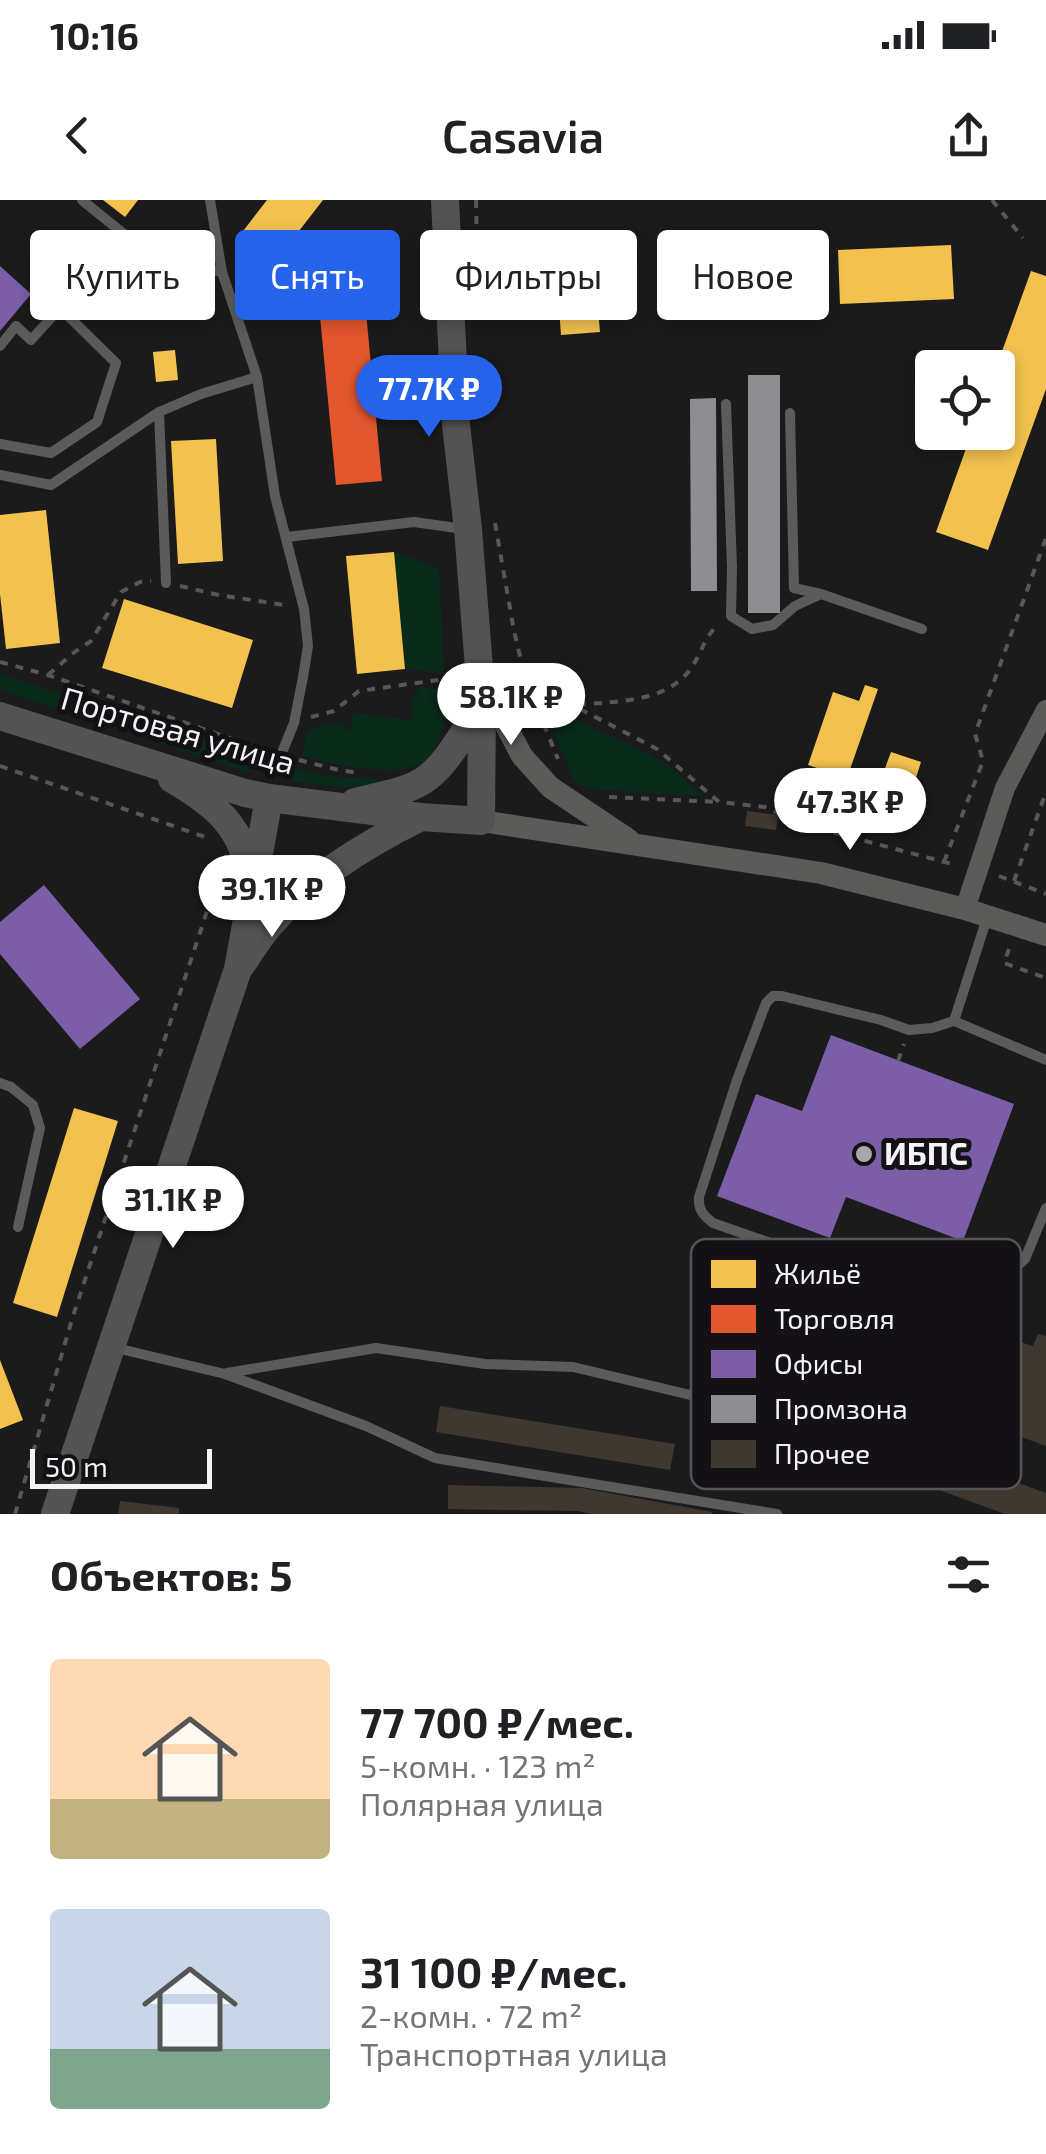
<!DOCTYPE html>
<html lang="ru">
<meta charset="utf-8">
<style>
body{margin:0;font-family:"Exo 2",sans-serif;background:#f2f2f2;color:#202124;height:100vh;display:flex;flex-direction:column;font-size:38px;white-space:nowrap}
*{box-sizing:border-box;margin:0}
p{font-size:32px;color:#757577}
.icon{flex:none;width:55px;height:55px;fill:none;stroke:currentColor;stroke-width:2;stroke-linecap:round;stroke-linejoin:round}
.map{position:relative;height:1314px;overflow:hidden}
.sheet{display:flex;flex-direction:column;background:#fff;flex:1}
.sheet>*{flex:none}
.hud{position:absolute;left:30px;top:30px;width:988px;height:90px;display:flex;gap:20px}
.controls{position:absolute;left:915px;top:150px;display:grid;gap:20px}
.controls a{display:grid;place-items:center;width:100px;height:100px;border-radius:10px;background:#fff;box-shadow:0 5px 15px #0003;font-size:50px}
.scale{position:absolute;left:30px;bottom:25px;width:182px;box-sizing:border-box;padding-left:10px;border:5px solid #f4f2f5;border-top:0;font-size:28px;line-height:35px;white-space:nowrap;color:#f4f2f5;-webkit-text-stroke:8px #131114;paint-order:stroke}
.price{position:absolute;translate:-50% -85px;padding:0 22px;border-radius:35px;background:#fff;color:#222;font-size:32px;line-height:65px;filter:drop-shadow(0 2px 5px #0008)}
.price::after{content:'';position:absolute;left:50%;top:60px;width:30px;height:22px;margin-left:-15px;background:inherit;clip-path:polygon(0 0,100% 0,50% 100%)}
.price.selected{background:#2563eb;color:#fff}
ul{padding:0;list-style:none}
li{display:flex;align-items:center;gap:30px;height:250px;padding:0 50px}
li span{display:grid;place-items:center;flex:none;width:280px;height:200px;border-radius:10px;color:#555}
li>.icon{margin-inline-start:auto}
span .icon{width:120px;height:120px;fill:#fffc;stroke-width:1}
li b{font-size:42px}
h2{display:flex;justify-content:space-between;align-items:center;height:120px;padding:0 50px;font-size:42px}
.pill{padding:0 35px;border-radius:10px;background:#fff;box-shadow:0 5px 15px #0003;font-size:35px;line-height:90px}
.pill.selected{background:#2563eb;color:#fff}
.status{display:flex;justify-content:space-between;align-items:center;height:70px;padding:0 50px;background:#fff;direction:ltr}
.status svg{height:28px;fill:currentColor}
header{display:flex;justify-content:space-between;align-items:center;height:130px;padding:0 50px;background:#fff;font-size:45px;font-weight:600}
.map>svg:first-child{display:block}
.green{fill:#092b1a}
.homes{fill:#f2c14e}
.shops{fill:#e4572e}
.offices{fill:#7b5ea7}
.industry{fill:#8d8d92}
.building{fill:#3e3831}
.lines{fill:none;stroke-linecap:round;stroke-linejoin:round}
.path{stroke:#585758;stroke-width:4;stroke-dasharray:8 8;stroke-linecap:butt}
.service{stroke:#5b5b5a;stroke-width:10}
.minor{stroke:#5b5b5a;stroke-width:20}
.tertiary{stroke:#5b5b5a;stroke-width:22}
.secondary{stroke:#545353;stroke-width:28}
.poi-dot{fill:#a8a7a9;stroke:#131114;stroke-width:4}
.labels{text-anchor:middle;stroke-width:10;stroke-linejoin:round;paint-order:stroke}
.street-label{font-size:32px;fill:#f4f2f5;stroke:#131114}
.poi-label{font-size:32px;font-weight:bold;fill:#f4f2f5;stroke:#131114;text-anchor:start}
.key{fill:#131114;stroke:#565458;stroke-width:2.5}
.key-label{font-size:28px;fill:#f4f2f5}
</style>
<div class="status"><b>10:16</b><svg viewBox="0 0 49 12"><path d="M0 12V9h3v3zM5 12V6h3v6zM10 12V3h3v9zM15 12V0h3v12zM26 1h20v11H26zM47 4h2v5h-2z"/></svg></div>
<header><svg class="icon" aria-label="back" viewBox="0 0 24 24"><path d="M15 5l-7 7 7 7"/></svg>Casavia<svg class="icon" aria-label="share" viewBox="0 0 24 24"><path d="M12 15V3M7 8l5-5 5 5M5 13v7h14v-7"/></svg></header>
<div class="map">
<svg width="1046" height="1314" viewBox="0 0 1046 1314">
<rect width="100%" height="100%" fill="#1c1b1c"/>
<path class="green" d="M394 352 439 368 444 473 405 469Z
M0 474 252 555 247 572 0 490Z
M420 487 446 491C448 514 444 547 423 562 401 579 328 564 302 556L305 539 312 528 340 522 350 532 353 513 412 520 411 499Z
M540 502 649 554 665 563 704 596 605 590C594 589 583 588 574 580Z
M267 561 328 576 402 581 372 590 305 583 264 575Z"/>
<path class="homes" d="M103 0H138L125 17Z
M267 0H323L275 62 240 35Z
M951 45 954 99 840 104 838 50Z
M610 65 613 95 597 96 600 132 561 135 556 69Z
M1031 71 1046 76V189L988 350 936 332 972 232H998L996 168Z
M175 150 178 180 156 182 153 152Z
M216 239 223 361 178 364 171 241Z
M46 310 60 443 6 449 0 394V315Z
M394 352 405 469 357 474 346 356Z
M124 399 253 440 232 508 102 468Z
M865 485 878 489 847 578 808 565 833 492 859 501Z
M891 552 921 562 912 590 881 579Z
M74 908 118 921 57 1117 13 1103Z
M0 1160 23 1220 0 1229Z"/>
<path class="shops" d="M364 91 382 281 336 285 318 95Z"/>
<path class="offices" d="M0 66 31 94 0 131Z
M44 685 140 799 80 849 0 754V722Z
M831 835 1014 904 963 1041 846 997 830 1038 717 996 756 894 802 911Z"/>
<path class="industry" d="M748 175H780V413H748Z
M716 198 717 391H691L690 199Z"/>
<path class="building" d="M747 611 778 615 776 630 745 626Z
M1038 1134 1046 1136V1246L1008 1232 1004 1242 981 1233 985 1223 908 1195 927 1145 1009 1174 1020 1142 1033 1146Z
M440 1206 675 1244 670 1270 436 1232Z
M904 1241 1046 1293V1314H1005L893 1273Z
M448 1285 582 1288 712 1312V1314H591L578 1311 448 1309Z
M120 1301 179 1308V1314H118Z"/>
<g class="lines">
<path class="path" d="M476 0 478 105
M992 0 1023 38
M495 323 514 431 526 481 558 559
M180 386 219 395 284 405
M0 462 48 475 261 549
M48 475 72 454 91 441 121 392 140 382 151 381
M507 479 526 481 657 549 719 602 765 607 805 625 956 665
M578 505C615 501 664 503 689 471 701 456 704 436 719 424
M451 509 452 484
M311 517 334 511 359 491 452 478
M299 560 339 570 358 573
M0 566 205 637
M254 568 261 549
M609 597 719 602
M820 629 831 594
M944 662 983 561 975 534 1046 338
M999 676 1046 694
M1014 681 1046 592
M1009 749 1004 763 1046 778
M898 861 904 844
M15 1314 73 1116 220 672"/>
<path class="service" d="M82 0 151 56 222 72 257 177 275 296 304 409 308 446 303 477 294 523 281 555
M210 0 222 72
M71 119 151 56
M0 146 16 126 31 140 60 108 116 163 97 222 51 253 0 244
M726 204 732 367 731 416 752 429 773 425 795 406 821 394
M159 212 166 383
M790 213 794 388 821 394 922 429
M0 275 51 285 159 212 201 194 257 177
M287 337 414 322 464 329
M954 821 1046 860
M0 883 11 887 33 905 40 928 18 1027
M808 1056 713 1023C703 1015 698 1010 699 997L737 880 766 803 773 796H782L881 820 909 830 932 828 954 821 987 718
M953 1083 1001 1080 1025 1059 1046 1008
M112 1147 225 1174 366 1226 435 1258 777 1314
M227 1173 376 1148 485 1164 573 1167 724 1203"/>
<path class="minor" d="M965 709 1005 588 1046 510"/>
<path class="tertiary" d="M482 480 522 556 550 587 629 640
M481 621 821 673 965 709 1046 735"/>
<path class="secondary" d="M0 516 245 593 269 598 421 617 481 621 482 506 468 329 456 225 445 0
M172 579C213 603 245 627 249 678
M355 602C419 587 429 588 465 531
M242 764C251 751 259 737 269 726 310 678 366 644 421 617
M55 1314 238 769 269 598"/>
</g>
<circle class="poi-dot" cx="864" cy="954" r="10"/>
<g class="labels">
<g class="street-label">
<text transform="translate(178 531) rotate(16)" y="11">Портовая улица</text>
</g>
<g class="poi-label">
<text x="884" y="965">ИБПС</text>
</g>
</g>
<rect x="691" y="1039" width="330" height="250" rx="15" class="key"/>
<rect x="711" y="1060" width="45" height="28" fill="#f2c14e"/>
<rect x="711" y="1105" width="45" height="28" fill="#e4572e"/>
<rect x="711" y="1150" width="45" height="28" fill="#7b5ea7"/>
<rect x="711" y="1195" width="45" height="28" fill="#8d8d92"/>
<rect x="711" y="1240" width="45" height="28" fill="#3e3831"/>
<g class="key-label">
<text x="774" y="1084">Жильё</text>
<text x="774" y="1129">Торговля</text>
<text x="774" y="1174">Офисы</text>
<text x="774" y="1219">Промзона</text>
<text x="774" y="1264">Прочее</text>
</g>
</svg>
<div class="controls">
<a><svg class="icon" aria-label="locate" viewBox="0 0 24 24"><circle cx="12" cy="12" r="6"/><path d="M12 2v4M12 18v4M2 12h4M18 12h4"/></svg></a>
</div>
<div class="scale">50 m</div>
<b class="price selected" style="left:429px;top:240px">77.7K ₽</b>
<b class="price" style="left:511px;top:548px">58.1K ₽</b>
<b class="price" style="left:850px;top:653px">47.3K ₽</b>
<b class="price" style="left:272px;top:740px">39.1K ₽</b>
<b class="price" style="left:173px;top:1051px">31.1K ₽</b>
<div class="hud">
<a class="pill">Купить</a>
<a class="pill selected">Снять</a>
<a class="pill">Фильтры</a>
<a class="pill">Новое</a>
</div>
</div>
<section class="sheet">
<h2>Объектов: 5<svg class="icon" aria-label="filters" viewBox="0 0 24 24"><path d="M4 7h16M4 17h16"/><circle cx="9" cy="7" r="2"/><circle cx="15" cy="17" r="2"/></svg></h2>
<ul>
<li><span style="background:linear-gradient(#ffd9b3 70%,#c2b280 0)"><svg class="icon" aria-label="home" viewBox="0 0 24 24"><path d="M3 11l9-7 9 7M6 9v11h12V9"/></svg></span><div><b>77 700 ₽/мес.</b><p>5-комн. · 123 m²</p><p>Полярная улица</p></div></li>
<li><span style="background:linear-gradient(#c9d6e8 70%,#7fa58c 0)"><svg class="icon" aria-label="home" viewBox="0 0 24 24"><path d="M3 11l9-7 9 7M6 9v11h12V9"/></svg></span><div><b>31 100 ₽/мес.</b><p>2-комн. · 72 m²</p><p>Транспортная улица</p></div></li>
</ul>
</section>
